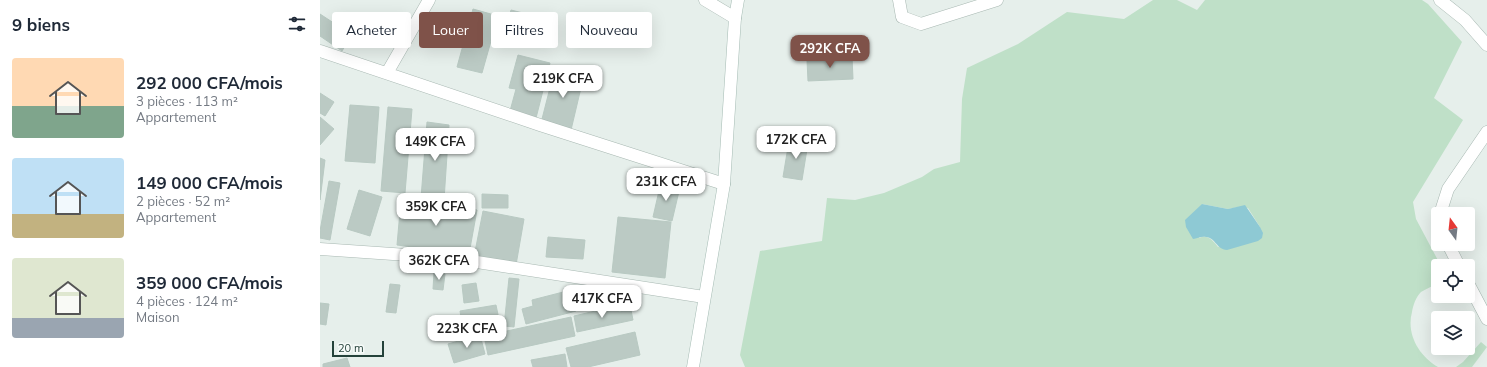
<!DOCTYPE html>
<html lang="fr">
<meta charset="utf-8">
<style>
body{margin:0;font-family:Mulish,sans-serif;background:#f6f6f7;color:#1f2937;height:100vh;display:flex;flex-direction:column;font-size:15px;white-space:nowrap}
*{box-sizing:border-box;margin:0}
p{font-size:13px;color:#747a83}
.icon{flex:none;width:22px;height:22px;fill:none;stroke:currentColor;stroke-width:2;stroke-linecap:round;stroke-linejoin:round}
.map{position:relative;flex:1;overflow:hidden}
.sheet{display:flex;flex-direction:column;background:#fff;width:320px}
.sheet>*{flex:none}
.hud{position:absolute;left:12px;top:12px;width:380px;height:36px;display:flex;gap:8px}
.needle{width:26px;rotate:345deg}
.controls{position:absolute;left:1111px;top:207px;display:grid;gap:8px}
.controls a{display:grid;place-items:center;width:44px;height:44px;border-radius:4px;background:#fff;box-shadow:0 4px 16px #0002;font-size:20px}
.scale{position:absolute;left:12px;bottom:10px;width:52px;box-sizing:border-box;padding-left:4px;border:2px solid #24423a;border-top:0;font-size:11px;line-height:14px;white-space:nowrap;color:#24423a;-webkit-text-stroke:3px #f7fbf9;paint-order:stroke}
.price{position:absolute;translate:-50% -34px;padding:0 9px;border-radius:8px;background:#fff;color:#222;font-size:13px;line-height:26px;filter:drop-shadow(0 1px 2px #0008)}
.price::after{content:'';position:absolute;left:50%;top:24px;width:12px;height:9px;margin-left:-6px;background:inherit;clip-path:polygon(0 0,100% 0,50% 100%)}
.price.selected{background:#7f5249;color:#fff}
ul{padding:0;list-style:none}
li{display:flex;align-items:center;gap:12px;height:100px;padding:0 12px}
li span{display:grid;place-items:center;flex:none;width:112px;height:80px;border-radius:4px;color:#555}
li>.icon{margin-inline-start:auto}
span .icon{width:48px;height:48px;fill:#fffc;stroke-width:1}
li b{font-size:17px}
h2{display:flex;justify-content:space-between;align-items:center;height:48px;padding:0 12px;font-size:17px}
.pill{padding:0 14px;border-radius:4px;background:#fff;box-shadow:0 4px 16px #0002;font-size:14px;line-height:36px}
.pill.selected{background:#7f5249;color:#fff}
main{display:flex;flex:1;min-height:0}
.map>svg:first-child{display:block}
.green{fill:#bfe0c8;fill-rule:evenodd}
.water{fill:#8ec9d4}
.building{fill:#bbcac4;stroke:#b8c9c2}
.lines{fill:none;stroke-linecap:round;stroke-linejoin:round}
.minor-casing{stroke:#a8b8b2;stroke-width:13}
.secondary-casing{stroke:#a4bbb3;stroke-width:13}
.minor{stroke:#fff;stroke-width:12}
.secondary{stroke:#fff;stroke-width:12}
</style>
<main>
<section class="sheet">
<h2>9 biens<svg class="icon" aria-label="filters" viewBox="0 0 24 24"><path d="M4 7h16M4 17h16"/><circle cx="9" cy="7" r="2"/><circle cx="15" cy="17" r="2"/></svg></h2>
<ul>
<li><span style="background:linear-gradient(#ffd9b3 60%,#7fa58c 0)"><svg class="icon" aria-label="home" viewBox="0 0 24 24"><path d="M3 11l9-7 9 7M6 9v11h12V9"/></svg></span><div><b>292 000 CFA/mois</b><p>3 pièces · 113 m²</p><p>Appartement</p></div></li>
<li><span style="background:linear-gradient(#bfe0f5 70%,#c2b280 0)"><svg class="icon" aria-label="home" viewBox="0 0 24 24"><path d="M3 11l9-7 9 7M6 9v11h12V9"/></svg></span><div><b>149 000 CFA/mois</b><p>2 pièces · 52 m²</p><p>Appartement</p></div></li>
<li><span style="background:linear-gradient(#dfe7d0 75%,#9aa5b1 0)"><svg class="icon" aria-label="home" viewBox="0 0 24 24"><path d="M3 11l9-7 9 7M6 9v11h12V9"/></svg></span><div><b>359 000 CFA/mois</b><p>4 pièces · 124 m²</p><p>Maison</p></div></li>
</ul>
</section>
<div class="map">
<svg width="1167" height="367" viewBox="0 0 1167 367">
<rect width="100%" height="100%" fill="#e6efeb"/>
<path class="green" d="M833 0H857L877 10 885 0H1102L1108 4 1142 42 1114 98 1143 120 1093 202 1096 219 1121 266H1118V283C1113 286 1106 289 1101 292 1096 297 1093 305 1092 312 1086 334 1099 356 1118 367H425L420 355 440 251 502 241 507 198 535 200 564 193 602 177 614 169 640 162 642 99 647 68 698 44 747 12 804 19ZM882 204 908 209 919 207 928 208 940 227 898 247C893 240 887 234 879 238Z
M1161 342 1167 347 1152 367H1136L1143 362Z"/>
<path class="water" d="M882 204 908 209 925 205 940 227 943 233 942 238 938 241 907 250C896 249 896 238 886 237 881 236 877 239 873 239L866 227 865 220Z"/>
<path class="building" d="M153 9 178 16 162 73 137 67Z
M191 10 211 15 203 47 182 42Z
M0 14 32 35 22 51 0 36Z
M198 55 230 63 216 118 190 111 196 89 189 88Z
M532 57 533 79 488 81 487 60Z
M235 68 264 75 251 130 221 123Z
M0 93 14 102 5 116 0 113Z
M30 105 59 107 55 163 25 161Z
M68 107 92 109 85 193 61 191Z
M0 117 14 129 0 145Z
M107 122 129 125 124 200 101 198Z
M469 141 488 143 482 180 463 177Z
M0 158 5 160 0 200Z
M315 177 328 180 327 189 313 187Z
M9 181 20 183 10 240 0 238V231Z
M341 182 360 187 352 221 333 217Z
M39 190 62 197 50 236 27 229Z
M162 194 188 195V208H162Z
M81 200 157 210 149 254 77 245Z
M163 211 204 219 196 265 154 257Z
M298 217 351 222 345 278 292 272Z
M228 237 265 240 263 259 226 257Z
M114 273 125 274 123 290 113 289Z
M189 278 199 279 194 327 184 326Z
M156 283 159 301 144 303 142 285Z
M70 284 80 285 76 313 66 312Z
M251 290 256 311 206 324 202 309 213 306 212 300Z
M0 303 9 304 6 325 0 324Z
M176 305 181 329 144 335 140 311Z
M297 306 299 312 311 310 313 320 257 332 254 316Z
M251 317 255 336 168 355 164 336Z
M315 332 320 355 268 367H251L246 348Z
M160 335 165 354 134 363 128 344Z
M245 354 247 367H213L211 360Z
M27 358 30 367H3V364Z"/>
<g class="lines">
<defs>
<path id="minor" d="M385 0 415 18
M579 0 582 17 601 24 677 0
M1120 0 1145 20 1167 45
M0 51 220 125 404 184
M67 73 109 0
M1120 214 1128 189 1167 132
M1128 244 1139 266
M0 249 131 258 384 297
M1148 283 1167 319"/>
<path id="secondary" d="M373 367 404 184 415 18 418 0"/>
</defs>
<use href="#minor" class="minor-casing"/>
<use href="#secondary" class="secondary-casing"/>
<use href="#minor" class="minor"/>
<use href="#secondary" class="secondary"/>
</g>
</svg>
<div class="controls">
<a><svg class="needle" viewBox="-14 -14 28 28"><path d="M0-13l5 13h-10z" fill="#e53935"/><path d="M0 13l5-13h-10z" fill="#747a83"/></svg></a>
<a><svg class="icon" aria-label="locate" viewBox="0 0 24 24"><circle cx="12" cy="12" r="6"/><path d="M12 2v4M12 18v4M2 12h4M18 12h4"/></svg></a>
<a><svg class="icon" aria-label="layers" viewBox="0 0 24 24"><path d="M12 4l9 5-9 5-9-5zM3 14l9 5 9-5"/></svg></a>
</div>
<div class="scale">20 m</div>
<b class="price selected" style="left:510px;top:69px">292K CFA</b>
<b class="price" style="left:243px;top:99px">219K CFA</b>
<b class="price" style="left:476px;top:160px">172K CFA</b>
<b class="price" style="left:115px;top:162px">149K CFA</b>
<b class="price" style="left:346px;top:202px">231K CFA</b>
<b class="price" style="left:116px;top:227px">359K CFA</b>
<b class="price" style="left:119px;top:281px">362K CFA</b>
<b class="price" style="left:282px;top:319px">417K CFA</b>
<b class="price" style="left:147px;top:349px">223K CFA</b>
<div class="hud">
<a class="pill">Acheter</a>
<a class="pill selected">Louer</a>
<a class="pill">Filtres</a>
<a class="pill">Nouveau</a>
</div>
</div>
</main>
